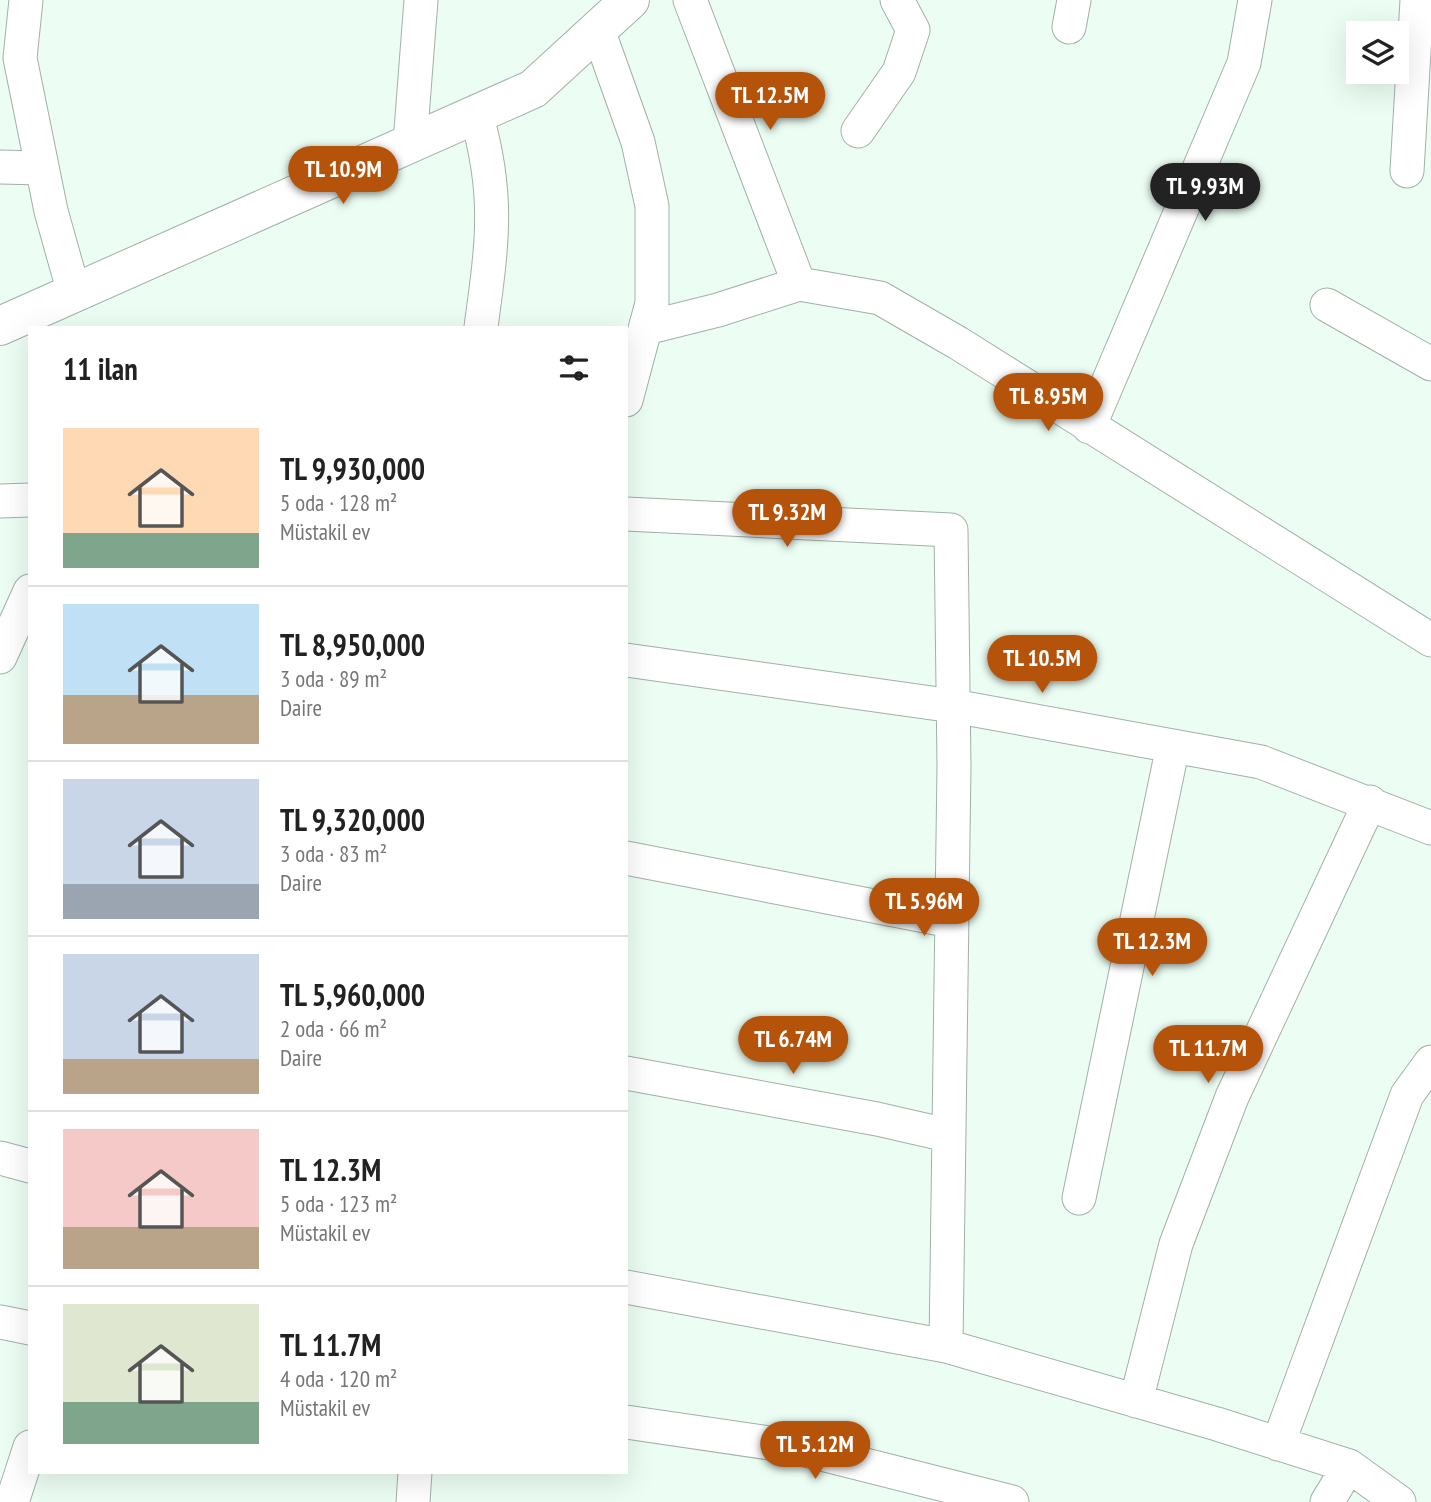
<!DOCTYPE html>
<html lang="tr">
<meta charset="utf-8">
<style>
body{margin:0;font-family:"PT Sans Narrow",sans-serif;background:#f2f2f2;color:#222;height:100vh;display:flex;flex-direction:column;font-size:26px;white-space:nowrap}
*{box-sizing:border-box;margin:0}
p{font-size:23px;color:#767676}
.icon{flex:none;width:38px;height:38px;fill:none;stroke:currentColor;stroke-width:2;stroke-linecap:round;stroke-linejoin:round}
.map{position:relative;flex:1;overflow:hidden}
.drawer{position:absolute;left:28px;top:326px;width:600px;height:1148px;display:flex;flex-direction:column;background:#fff;border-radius:0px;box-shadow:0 7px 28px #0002}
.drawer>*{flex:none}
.buttons{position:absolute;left:1346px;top:21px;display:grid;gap:14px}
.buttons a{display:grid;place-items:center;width:63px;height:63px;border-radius:0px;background:#fff;box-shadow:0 7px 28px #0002;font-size:35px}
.price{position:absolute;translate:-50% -60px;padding:0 16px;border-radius:24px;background:#b45309;color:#fff;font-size:23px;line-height:46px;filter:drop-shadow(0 2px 4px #0008)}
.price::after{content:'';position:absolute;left:50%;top:42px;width:21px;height:16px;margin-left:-10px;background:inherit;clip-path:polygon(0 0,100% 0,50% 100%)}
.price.on{background:#222;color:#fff}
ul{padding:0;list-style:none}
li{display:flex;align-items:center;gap:21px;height:175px;padding:0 35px}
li+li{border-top:2px solid #e0e0e0}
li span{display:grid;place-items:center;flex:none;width:196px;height:140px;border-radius:0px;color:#555}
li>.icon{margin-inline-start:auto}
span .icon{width:84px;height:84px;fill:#fffc;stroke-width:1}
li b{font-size:30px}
h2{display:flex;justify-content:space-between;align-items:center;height:84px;padding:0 35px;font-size:30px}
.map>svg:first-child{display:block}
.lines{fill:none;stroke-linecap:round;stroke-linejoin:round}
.street-casing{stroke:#a0b1a7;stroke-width:35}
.secondary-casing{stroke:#a0b1a7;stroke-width:40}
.street{stroke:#fff;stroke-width:33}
.secondary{stroke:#fff;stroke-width:38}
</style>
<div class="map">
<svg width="1431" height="1502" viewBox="0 0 1431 1502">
<rect width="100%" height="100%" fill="#ecfef4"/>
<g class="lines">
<defs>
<path id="street" d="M26 0 20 58 51 211 74 293
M690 0 799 284
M1069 27 1074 0
M598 30 638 142 652 206V303L626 400
M476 114C500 196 492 245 481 327
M858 131 899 72 913 30 897 0
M410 143 421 0
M0 167 42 168
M1407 171 1417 0
M1327 305 1431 364
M646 328 718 310 799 284 880 298 958 343 1431 640
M1089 427 1244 63 1255 0
M0 501 30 500
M626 514 951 530 954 766 946 1346
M0 657 30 591
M626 660 953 706 1261 762 1431 828
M626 858 951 921
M626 1073 877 1119 947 1135
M0 1158 30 1166
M1079 1198 1173 746
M626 1287 946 1346 1217 1424 1349 1466 1399 1502
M0 1322 30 1328
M1136 1401 1176 1244 1232 1097 1370 802
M626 1422 790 1446 1012 1502
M1278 1444 1407 1095 1431 1062
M12 1502 30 1447
M413 1502 415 1472
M1327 1502 1349 1466"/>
<path id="secondary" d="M0 326 533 89 630 0"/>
</defs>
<use href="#street" class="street-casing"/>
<use href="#secondary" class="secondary-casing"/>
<use href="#street" class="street"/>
<use href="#secondary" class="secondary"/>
</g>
</svg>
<div class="buttons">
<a><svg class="icon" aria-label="layers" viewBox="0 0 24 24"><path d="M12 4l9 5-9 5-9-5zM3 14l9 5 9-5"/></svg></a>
</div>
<b class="price" style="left:770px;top:132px">TL 12.5M</b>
<b class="price" style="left:343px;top:206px">TL 10.9M</b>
<b class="price on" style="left:1205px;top:223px">TL 9.93M</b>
<b class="price" style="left:1048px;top:433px">TL 8.95M</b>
<b class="price" style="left:787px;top:549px">TL 9.32M</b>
<b class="price" style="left:1042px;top:695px">TL 10.5M</b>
<b class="price" style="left:924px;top:938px">TL 5.96M</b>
<b class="price" style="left:1152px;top:978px">TL 12.3M</b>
<b class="price" style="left:793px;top:1076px">TL 6.74M</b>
<b class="price" style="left:1208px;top:1085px">TL 11.7M</b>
<b class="price" style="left:815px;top:1481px">TL 5.12M</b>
<section class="drawer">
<h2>11 ilan<svg class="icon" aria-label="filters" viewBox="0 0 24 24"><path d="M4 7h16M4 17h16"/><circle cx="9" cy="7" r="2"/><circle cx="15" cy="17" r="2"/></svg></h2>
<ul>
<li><span style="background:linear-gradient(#ffd9b3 75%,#7fa58c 0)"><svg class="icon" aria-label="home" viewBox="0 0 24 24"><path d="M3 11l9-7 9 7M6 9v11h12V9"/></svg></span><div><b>TL 9,930,000</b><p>5 oda · 128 m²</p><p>Müstakil ev</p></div></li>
<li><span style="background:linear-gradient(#bfe0f5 65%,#b9a48a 0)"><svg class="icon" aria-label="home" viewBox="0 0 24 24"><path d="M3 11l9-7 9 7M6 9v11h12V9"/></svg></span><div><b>TL 8,950,000</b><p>3 oda · 89 m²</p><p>Daire</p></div></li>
<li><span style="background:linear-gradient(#c9d6e8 75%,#9aa5b1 0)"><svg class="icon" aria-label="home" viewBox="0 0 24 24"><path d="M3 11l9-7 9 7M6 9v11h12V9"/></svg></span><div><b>TL 9,320,000</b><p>3 oda · 83 m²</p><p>Daire</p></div></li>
<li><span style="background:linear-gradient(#c9d6e8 75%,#b9a48a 0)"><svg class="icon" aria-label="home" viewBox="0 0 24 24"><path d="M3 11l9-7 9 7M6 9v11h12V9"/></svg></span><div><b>TL 5,960,000</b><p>2 oda · 66 m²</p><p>Daire</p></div></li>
<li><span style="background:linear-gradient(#f6c9c9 70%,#b9a48a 0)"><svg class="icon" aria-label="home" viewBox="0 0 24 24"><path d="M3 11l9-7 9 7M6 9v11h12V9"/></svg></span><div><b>TL 12.3M</b><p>5 oda · 123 m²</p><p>Müstakil ev</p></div></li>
<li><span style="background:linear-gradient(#dfe7d0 70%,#7fa58c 0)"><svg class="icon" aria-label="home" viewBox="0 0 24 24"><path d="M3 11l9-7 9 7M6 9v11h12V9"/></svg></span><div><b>TL 11.7M</b><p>4 oda · 120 m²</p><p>Müstakil ev</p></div></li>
</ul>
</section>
</div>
